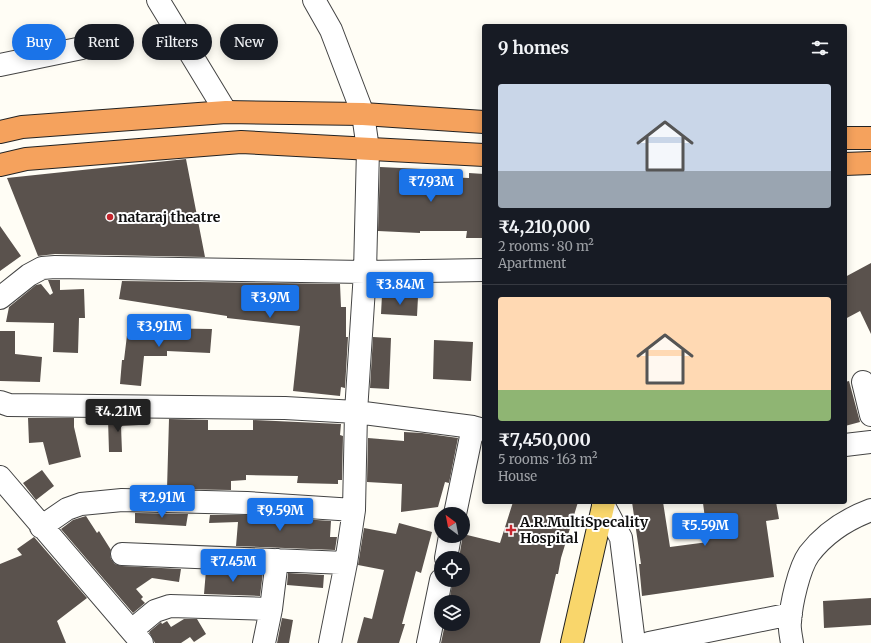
<!DOCTYPE html>
<meta charset="utf-8">
<style>
body{margin:0;font-family:Merriweather,serif;background:#242831;color:#f1f3f6;height:100vh;display:flex;flex-direction:column;font-size:15px;white-space:nowrap}
*{box-sizing:border-box;margin:0}
p{font-size:13px;color:#9ea1a6}
.icon{flex:none;width:22px;height:22px;fill:none;stroke:currentColor;stroke-width:2;stroke-linecap:round;stroke-linejoin:round}
.map{position:relative;flex:1;overflow:hidden}
.details{position:absolute;left:482px;top:24px;width:365px;height:480px;display:flex;flex-direction:column;background:#171b24;border-radius:4px;box-shadow:0 2px 10px #0003}
.details>*{flex:none}
.top-card{position:absolute;left:12px;top:24px;width:380px;height:36px;display:flex;gap:8px}
.needle{width:26px;rotate:328deg}
.buttons{position:absolute;left:434px;top:507px;display:grid;gap:8px}
.buttons a{display:grid;place-items:center;width:36px;height:36px;border-radius:50%;background:#171b24;box-shadow:0 2px 10px #0003;font-size:20px}
.price{position:absolute;translate:-50% -34px;padding:0 9px;border-radius:4px;background:#1a73e8;color:#fff;font-size:13px;line-height:26px;filter:drop-shadow(0 1px 2px #0008)}
.price::after{content:'';position:absolute;left:50%;top:24px;width:12px;height:9px;margin-left:-6px;background:inherit;clip-path:polygon(0 0,100% 0,50% 100%)}
.price.active{background:#222;color:#fff}
ul{padding:0;list-style:none}
li{display:grid;align-content:center;gap:8px;height:212px;padding:0 16px}
li+li{border-top:1px solid #363941}
li span{display:grid;place-items:center;height:124px;border-radius:4px;color:#555}
li>.icon{margin-inline-start:auto}
span .icon{width:72px;height:72px;fill:#fffc;stroke-width:1}
li b{font-size:17px}
h2{display:flex;justify-content:space-between;align-items:center;height:48px;padding:0 16px;font-size:17px}
.pill{padding:0 14px;border-radius:18px;background:#171b24;box-shadow:0 2px 10px #0003;font-size:14px;line-height:36px}
.pill.active{background:#1a73e8;color:#fff}
.map>svg:first-child{display:block}
.building{fill:#5a524d}
.lines{fill:none;stroke-linecap:round;stroke-linejoin:round}
.minor-casing{stroke:#444;stroke-width:24}
.major-casing{stroke:#222;stroke-width:24}
.highway-casing{stroke:#222;stroke-width:24}
.minor{stroke:#fff;stroke-width:22}
.major{stroke:#f9d66b;stroke-width:22}
.highway{stroke:#f5a25d;stroke-width:22}
.poi-dot{fill:#c4262e;stroke:#fff;stroke-width:1.5}
.labels{text-anchor:middle;stroke-width:4;stroke-linejoin:round;paint-order:stroke}
.poi-label{font-size:14px;font-weight:bold;fill:#111;stroke:#fff;text-anchor:start}
</style>
<div class="map">
<svg width="871" height="643" viewBox="0 0 871 643">
<rect width="100%" height="100%" fill="#fffdf5"/>
<path class="building" d="M186 159 205 257 55 254 38 256 7 178Z
M380 167 422 169V176L469 178V173L484 174V238H466L467 231H420V233L378 231Z
M0 226 21 256 0 271Z
M871 263V334L860 311 845 319V277Z
M48 280H60V290L84 289 85 318H79L78 353 53 352 54 323 6 322 9 307 36 285 41 284 50 295 53 293Z
M122 281 340 284 341 307H346V337H348L345 388 341 387 340 396 293 391 300 326 227 318V316L119 299Z
M382 295 418 297 417 316 381 314Z
M128 327 147 329V328L212 329 210 353 167 351V356H144L141 386 120 384 122 360H124Z
M0 331H15V354L42 357 40 382 0 381Z
M373 337 391 338 389 389 370 388Z
M434 340 473 342 471 381 433 379Z
M849 381 860 422 845 426V382Z
M28 418H74V427L81 457 49 465 43 442 29 443Z
M108 419H139V425L121 426 122 452H109Z
M169 419 208 420V430H253V420L341 424 340 435 343 436 342 480H338V484L297 483 298 476 246 475V480L231 481V490L167 489Z
M404 432 422 433 458 438 449 483 445 482 438 507 401 512 402 484 367 482 368 438 404 441Z
M42 470 54 486 36 500 23 483Z
M513 502H578L561 558 558 574H556L540 643H441L445 624H463V602H449L453 580H463V558H459L463 534 500 543Z
M632 502H663L670 547 708 542 703 503 711 502H776L779 519 766 521 774 577 642 596 639 564H641Z
M135 513 188 514 186 526 135 523Z
M210 515H246L331 521 330 537H337L335 550 236 546 238 522 209 523Z
M86 516 97 533 99 531 111 550 110 554 111 559 115 564 122 566 181 569 179 582 152 578 136 589 143 597 141 599 145 603 133 613 61 529 73 520Z
M399 523 432 532 421 573 416 571 402 624H405L399 643H357L364 617 372 619 384 570 358 565 364 528 396 534Z
M34 537 87 598 57 621 66 643H0V564L22 555 17 549Z
M206 570 263 572 260 596 204 594Z
M288 573 324 575 323 588 287 585Z
M871 598V625L824 628 823 601Z
M282 618 293 620 289 643H277Z
M184 619H197L206 634 194 642 190 637 181 643H155L149 632 161 622 162 624 167 621 171 627Z"/>
<g class="lines">
<defs>
<path id="minor" d="M158 0 226 112
M314 0 331 30 363 114 368 149 365 272 356 412 354 510 346 563 330 643
M0 65 82 48
M0 298 29 275 42 268 55 267 365 272 484 270
M863 382 871 415
M0 402 9 405 285 408 356 412 473 427 484 430
M845 445 871 442
M0 477 142 643
M603 504 621 538 634 643
M455 514 473 427
M41 527 67 509 81 504 122 500 247 503 354 510
M122 554 346 563
M446 558 450 536
M132 630 155 611 170 606 271 609
M264 643 271 609 277 560
M428 643 441 580
M649 643 791 614
M792 643C791 636 789 628 790 622 791 604 799 568 809 554 825 533 847 519 871 510"/>
<path id="major" d="M572 643 604 502"/>
<path id="highway" d="M0 132 22 127 226 112 363 114 484 122
M845 138H871
M845 164 871 163
M0 165 26 159 241 142 484 155"/>
</defs>
<use href="#minor" class="minor-casing"/>
<use href="#major" class="major-casing"/>
<use href="#highway" class="highway-casing"/>
<use href="#minor" class="minor"/>
<use href="#major" class="major"/>
<use href="#highway" class="highway"/>
</g>
<g class="poi-dot">
<circle cx="110" cy="217" r="4"/>
<path d="M509 524h4v4h4v4h-4v4h-4v-4h-4v-4h4z"/>
</g>
<g class="labels">
<g class="poi-label">
<text x="118" y="222">nataraj theatre</text>
<text x="520" y="527">A.R.MultiSpecality<tspan x="520" dy="16">Hospital</tspan></text>
</g>
</g>
</svg>
<div class="buttons">
<a><svg class="needle" viewBox="-14 -14 28 28"><path d="M0-13l5 13h-10z" fill="#e53935"/><path d="M0 13l5-13h-10z" fill="#9ea1a6"/></svg></a>
<a><svg class="icon" aria-label="locate" viewBox="0 0 24 24"><circle cx="12" cy="12" r="6"/><path d="M12 2v4M12 18v4M2 12h4M18 12h4"/></svg></a>
<a><svg class="icon" aria-label="layers" viewBox="0 0 24 24"><path d="M12 4l9 5-9 5-9-5zM3 14l9 5 9-5"/></svg></a>
</div>
<b class="price" style="left:431px;top:203px">₹7.93M</b>
<b class="price" style="left:400px;top:306px">₹3.84M</b>
<b class="price" style="left:270px;top:319px">₹3.9M</b>
<b class="price" style="left:159px;top:348px">₹3.91M</b>
<b class="price active" style="left:118px;top:433px">₹4.21M</b>
<b class="price" style="left:162px;top:519px">₹2.91M</b>
<b class="price" style="left:280px;top:532px">₹9.59M</b>
<b class="price" style="left:705px;top:547px">₹5.59M</b>
<b class="price" style="left:233px;top:583px">₹7.45M</b>
<div class="top-card">
<a class="pill active">Buy</a>
<a class="pill">Rent</a>
<a class="pill">Filters</a>
<a class="pill">New</a>
</div>
<section class="details">
<h2>9 homes<svg class="icon" aria-label="filters" viewBox="0 0 24 24"><path d="M4 7h16M4 17h16"/><circle cx="9" cy="7" r="2"/><circle cx="15" cy="17" r="2"/></svg></h2>
<ul>
<li><span style="background:linear-gradient(#c9d6e8 70%,#9aa5b1 0)"><svg class="icon" aria-label="home" viewBox="0 0 24 24"><path d="M3 11l9-7 9 7M6 9v11h12V9"/></svg></span><div><b>₹4,210,000</b><p>2 rooms · 80 m²</p><p>Apartment</p></div></li>
<li><span style="background:linear-gradient(#ffd9b3 75%,#8fb573 0)"><svg class="icon" aria-label="home" viewBox="0 0 24 24"><path d="M3 11l9-7 9 7M6 9v11h12V9"/></svg></span><div><b>₹7,450,000</b><p>5 rooms · 163 m²</p><p>House</p></div></li>
</ul>
</section>
</div>
